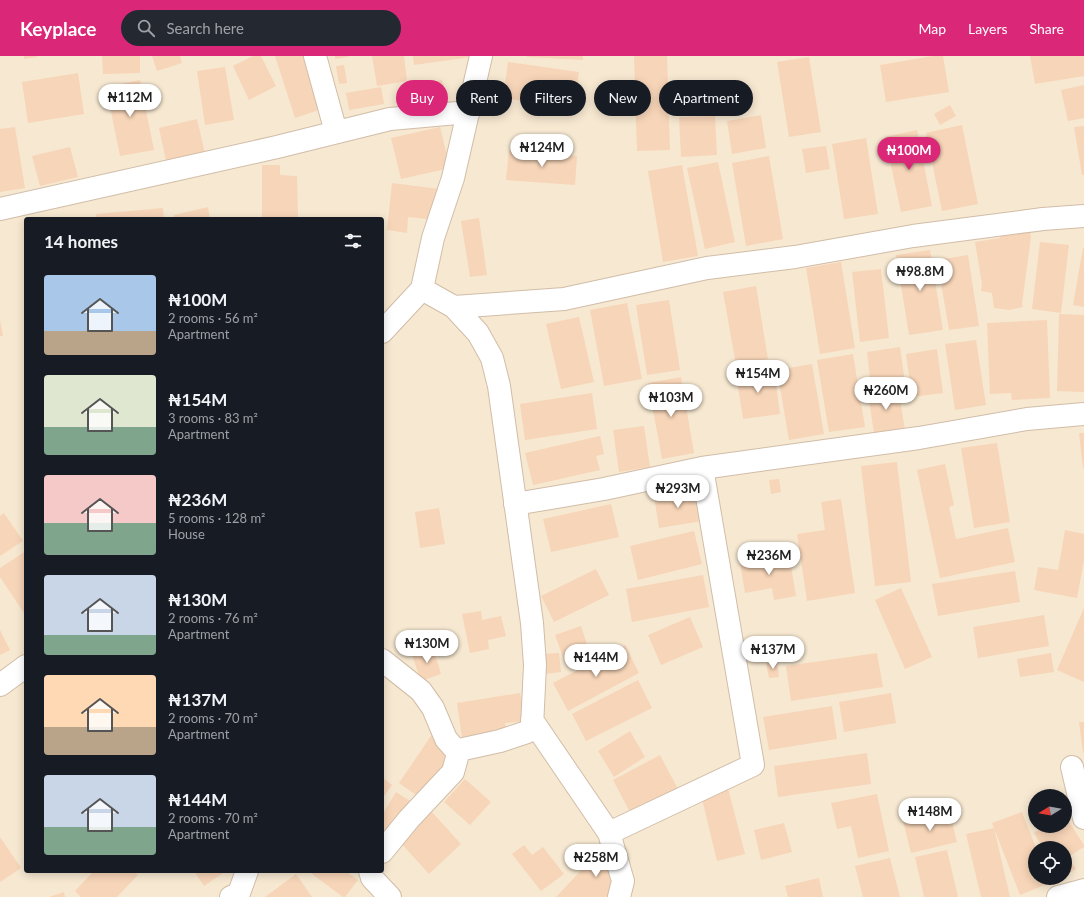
<!DOCTYPE html>
<meta charset="utf-8">
<style>
body{margin:0;font-family:Lato,sans-serif;background:#242831;color:#f1f3f6;height:100vh;display:flex;flex-direction:column;font-size:15px;white-space:nowrap}
*{box-sizing:border-box;margin:0}
p{font-size:13px;color:#9ea1a6}
.icon{flex:none;width:22px;height:22px;fill:none;stroke:currentColor;stroke-width:2;stroke-linecap:round;stroke-linejoin:round}
.map{position:relative;flex:1;overflow:hidden}
.sheet{position:absolute;left:24px;top:161px;width:360px;height:656px;display:flex;flex-direction:column;background:#171b24;border-radius:4px;box-shadow:0 2px 10px #0003}
.sheet>*{flex:none}
.banner{position:absolute;left:396px;top:24px;width:380px;height:36px;display:flex;gap:8px}
.needle{width:26px;rotate:259deg}
.tools{position:absolute;left:1028px;top:733px;display:grid;gap:8px}
.tools a{display:grid;place-items:center;width:44px;height:44px;border-radius:50%;background:#171b24;box-shadow:0 2px 10px #0003;font-size:20px}
.price{position:absolute;translate:-50% -34px;padding:0 9px;border-radius:14px;background:#fff;color:#222;font-size:13px;line-height:26px;filter:drop-shadow(0 1px 2px #0008)}
.price::after{content:'';position:absolute;left:50%;top:24px;width:12px;height:9px;margin-left:-6px;background:inherit;clip-path:polygon(0 0,100% 0,50% 100%)}
.price.current{background:#db2777;color:#fff}
ul{padding:0;list-style:none}
li{display:flex;align-items:center;gap:12px;height:100px;padding:0 20px}
li span{display:grid;place-items:center;flex:none;width:112px;height:80px;border-radius:4px;color:#555}
li>.icon{margin-inline-start:auto}
span .icon{width:48px;height:48px;fill:#fffc;stroke-width:1}
li b{font-size:17px}
h2{display:flex;justify-content:space-between;align-items:center;height:48px;padding:0 20px;font-size:17px}
.pill{padding:0 14px;border-radius:18px;background:#171b24;box-shadow:0 2px 10px #0003;font-size:14px;line-height:36px}
.pill.current{background:#db2777;color:#fff}
header{display:flex;align-items:center;gap:24px;box-sizing:border-box;height:56px;padding:0 20px;background:#db2777;color:#fff}
header strong{font-size:19px}
nav{display:flex;gap:22px;margin-inline-start:auto;font-size:14px}
.search{width:280px;height:36px;background:#242831;display:flex;align-items:center;gap:10px;box-sizing:border-box;padding:0 14px;border-radius:22px;color:#9ea1a6;font-size:15px}
.map>svg:first-child{display:block}
.residential{fill:#f7e8d1;fill-rule:evenodd}
.building{fill:#f7d5b8}
.lines{fill:none;stroke-linecap:round;stroke-linejoin:round}
.minor-casing{stroke:#d1bda8;stroke-width:24}
.minor{stroke:#fff;stroke-width:22}
</style>
<header>
<strong>Keyplace</strong>
<div class="search"><svg class="icon" aria-label="search" viewBox="0 0 24 24"><circle cx="10" cy="10" r="6"/><path d="M15 15l6 6"/></svg>Search here</div>
<nav><a>Map</a><a>Layers</a><a>Share</a></nav>
</header>
<div class="map">
<svg width="1084" height="841" viewBox="0 0 1084 841">
<rect width="100%" height="100%" fill="#fff6e3"/>
<path class="residential" d="M0 0H1084V841H0ZM26 163H382V815H26ZM1035 740H1065V770H1035ZM1035 792H1065V822H1035Z"/>
<path class="building" d="M24 0H37V1L24 3Z
M102 0H140V17L103 18Z
M152 0H180L182 7 157 15Z
M253 0H261L276 30 249 44 233 10Z
M275 0H308L325 52 295 62Z
M335 0H348V1L335 3Z
M372 0H404L407 25 377 30Z
M413 0H471V1L414 9Z
M527 0H583V4L527 1Z
M634 0H667L670 94 637 95Z
M933 0H943L949 36 886 46 880 9Z
M1030 0H1084V20L1035 28Z
M809 1 821 76 789 81 777 6Z
M508 6 579 16 574 52 503 42Z
M344 9 347 27 339 28 336 10Z
M225 11 234 64 205 69 197 15Z
M78 17 84 58 28 67 22 26Z
M140 24 154 94 120 100 106 31Z
M442 24 444 35 422 39 420 28Z
M1084 29V62L1068 65 1061 34Z
M381 31 384 48 349 54 346 37Z
M950 49 956 60 940 69 934 58Z
M761 59 766 92 732 98 727 65Z
M715 60 717 99 681 101 679 61Z
M197 63 205 97 166 105 159 72Z
M962 69 978 148 942 155 926 77Z
M1084 70V119H1082L1074 71Z
M15 71 25 132 0 136V73Z
M440 71 450 112 401 123 391 82Z
M917 74 932 150 901 156 885 81Z
M866 82 878 158 844 163 832 88Z
M826 90 830 113 806 117 802 93Z
M70 91 78 121 40 130 32 100Z
M509 94 577 100 575 129 506 124Z
M769 100 783 183 746 190 732 107Z
M718 106 735 186 705 193 687 112Z
M262 109H280V119L297 120 298 162H262Z
M682 109 698 200 663 206 648 115Z
M392 127 439 133 436 164 408 161 407 177 387 174Z
M208 151 210 163H174V159Z
M163 152 164 163H97L96 158Z
M479 162 487 219 470 221 461 165Z
M1016 174 1030 176 1031 181 1022 248 1023 251 1009 254 994 252 992 237 981 235 982 229 975 186 1000 182 1001 176Z
M1040 186 1069 189 1061 257 1032 253Z
M1083 192H1084V251L1073 249Z
M930 194 943 274 909 279 896 199Z
M968 199 979 270 949 274 937 204Z
M841 206 855 292 820 298 806 212Z
M881 213 889 282 860 286 852 216Z
M756 230 768 303 736 309 723 236Z
M669 244 680 314 647 319 636 249Z
M627 247 642 323 604 330 590 254Z
M1059 258 1084 259V336L1057 335Z
M579 261 594 326 561 333 546 268Z
M0 264 3 280H0Z
M1047 264 1050 342 1012 344 1011 337 990 338 987 267Z
M976 284 986 349 955 354 945 288Z
M900 291 905 327 871 331 867 296Z
M937 293 943 337 912 341 906 298Z
M853 298 865 371 829 376 817 304Z
M812 308 824 378 789 384 777 314Z
M774 313 780 358 743 363 736 318Z
M681 321 694 397 662 403 648 327Z
M898 331 905 374 874 378 868 336Z
M592 337 597 373 525 384 520 348Z
M644 370 650 411 619 416 613 374Z
M1079 377H1084V412H1083Z
M600 380 604 398 596 400 600 414 533 429 525 397Z
M997 387 1010 466 974 472 961 392Z
M897 406 911 526 875 530 861 410Z
M945 408 954 449 949 451 956 483 1008 472 1015 506 940 522 917 414Z
M779 423 781 436 771 438 769 424Z
M696 433 702 465 659 472 654 440Z
M841 443 855 537 807 545 797 478 825 474 821 446Z
M611 448 619 481 551 496 543 463Z
M439 452 445 488 420 492 415 456Z
M4 457 23 485 0 500V460Z
M1065 474 1084 478V504L1077 542 1034 534 1038 511 1058 514Z
M694 475 702 508 638 524 630 490Z
M26 495V560L0 521V512Z
M789 498 796 540 774 544 772 532 745 537 740 506Z
M596 513 609 539 554 566 541 540Z
M1015 515 1020 546 938 560 932 528Z
M703 519 709 551 632 566 626 533Z
M901 532 932 601 905 613 875 544Z
M1084 552V626L1057 614Z
M481 555 482 564 501 560 506 580 488 584 489 593 470 597 462 558Z
M1044 559 1049 590 978 602 973 571Z
M690 561 703 591 661 609 648 579Z
M581 570 590 598 565 607 555 579Z
M0 574 10 594 0 599Z
M625 589 639 617 568 655 553 627Z
M433 592 441 618 421 625 412 599Z
M559 597 561 616 544 618 542 598Z
M877 597 883 631 791 645 786 610Z
M1051 597 1054 616 1020 621 1017 603Z
M777 606 779 621 769 622 766 607Z
M638 624 652 652 586 685 572 658Z
M520 637 525 665 505 667 507 675 462 682 457 647Z
M891 637 896 667 844 676 839 646Z
M832 650 837 683 769 694 763 661Z
M1079 666H1084V696H1083Z
M630 675 645 701 614 721 598 695Z
M433 677 464 698 429 748 399 727Z
M867 697 871 728 778 741 774 710Z
M660 699 678 733 631 758 613 724Z
M382 721 392 729 382 743Z
M465 723 491 746 470 769 444 746Z
M727 728 745 798 717 805 700 735Z
M396 736 418 750 382 808V759Z
M877 738 889 795 858 802 851 770 837 773 831 747Z
M949 754 957 786 911 797 903 765Z
M432 756 461 788 429 818 400 786Z
M1022 756 1036 792H1035V822H1048L1050 827 1020 839 992 767Z
M1065 760 1084 789V791L1068 801 1076 813 1065 820V792H1043L1034 777 1045 770H1065Z
M784 767 792 796 761 804 754 774Z
M994 772 1010 841H981L966 778Z
M0 781 21 812 0 826Z
M524 789 532 799 543 791 564 818 541 835 512 798Z
M603 791 629 817 606 841H556Z
M947 794 958 841H924L915 801Z
M890 802 900 841H863L855 810Z
M94 815H133L138 819 117 841H81L75 835Z
M194 815H226L204 830Z
M308 815H345L358 824 345 841H343Z
M296 818 312 841H265Z
M819 822 823 841H788L785 830Z
M64 836 65 841H49Z"/>
<g class="lines">
<defs>
<path id="minor" d="M315 0 336 76
M0 153 277 91 390 63 469 56
M454 251 564 243 707 212 795 201 913 180 1043 163 1084 160
M382 276 422 233 433 182 453 122 481 0
M515 448 604 433 702 412 919 382 1027 363 1084 358
M382 604 421 635 433 652 446 683 453 691 459 694 500 685 527 676 532 671 535 609 532 567 499 330 492 302 478 277 454 251 422 233
M0 629 26 610
M532 664 609 777 623 825 619 841
M1072 711 1084 762
M609 777 753 709 702 412
M382 796 409 763 453 716 459 694
M370 815 372 822 390 841
M231 841 239 837 247 815
M1058 841 1084 834"/>
</defs>
<use href="#minor" class="minor-casing"/>
<use href="#minor" class="minor"/>
</g>
</svg>
<div class="tools">
<a><svg class="needle" viewBox="-14 -14 28 28"><path d="M0-13l5 13h-10z" fill="#e53935"/><path d="M0 13l5-13h-10z" fill="#9ea1a6"/></svg></a>
<a><svg class="icon" aria-label="locate" viewBox="0 0 24 24"><circle cx="12" cy="12" r="6"/><path d="M12 2v4M12 18v4M2 12h4M18 12h4"/></svg></a>
</div>
<b class="price" style="left:130px;top:62px">₦112M</b>
<b class="price" style="left:542px;top:112px">₦124M</b>
<b class="price current" style="left:909px;top:115px">₦100M</b>
<b class="price" style="left:920px;top:236px">₦98.8M</b>
<b class="price" style="left:758px;top:338px">₦154M</b>
<b class="price" style="left:886px;top:355px">₦260M</b>
<b class="price" style="left:671px;top:362px">₦103M</b>
<b class="price" style="left:678px;top:453px">₦293M</b>
<b class="price" style="left:769px;top:520px">₦236M</b>
<b class="price" style="left:427px;top:608px">₦130M</b>
<b class="price" style="left:773px;top:614px">₦137M</b>
<b class="price" style="left:596px;top:622px">₦144M</b>
<b class="price" style="left:930px;top:776px">₦148M</b>
<b class="price" style="left:596px;top:822px">₦258M</b>
<div class="banner">
<a class="pill current">Buy</a>
<a class="pill">Rent</a>
<a class="pill">Filters</a>
<a class="pill">New</a>
<a class="pill">Apartment</a>
</div>
<section class="sheet">
<h2>14 homes<svg class="icon" aria-label="filters" viewBox="0 0 24 24"><path d="M4 7h16M4 17h16"/><circle cx="9" cy="7" r="2"/><circle cx="15" cy="17" r="2"/></svg></h2>
<ul>
<li><span style="background:linear-gradient(#a9c7e8 70%,#b9a48a 0)"><svg class="icon" aria-label="home" viewBox="0 0 24 24"><path d="M3 11l9-7 9 7M6 9v11h12V9"/></svg></span><div><b>₦100M</b><p>2 rooms · 56 m²</p><p>Apartment</p></div></li>
<li><span style="background:linear-gradient(#dfe7d0 65%,#7fa58c 0)"><svg class="icon" aria-label="home" viewBox="0 0 24 24"><path d="M3 11l9-7 9 7M6 9v11h12V9"/></svg></span><div><b>₦154M</b><p>3 rooms · 83 m²</p><p>Apartment</p></div></li>
<li><span style="background:linear-gradient(#f6c9c9 60%,#7fa58c 0)"><svg class="icon" aria-label="home" viewBox="0 0 24 24"><path d="M3 11l9-7 9 7M6 9v11h12V9"/></svg></span><div><b>₦236M</b><p>5 rooms · 128 m²</p><p>House</p></div></li>
<li><span style="background:linear-gradient(#c9d6e8 75%,#7fa58c 0)"><svg class="icon" aria-label="home" viewBox="0 0 24 24"><path d="M3 11l9-7 9 7M6 9v11h12V9"/></svg></span><div><b>₦130M</b><p>2 rooms · 76 m²</p><p>Apartment</p></div></li>
<li><span style="background:linear-gradient(#ffd9b3 65%,#b9a48a 0)"><svg class="icon" aria-label="home" viewBox="0 0 24 24"><path d="M3 11l9-7 9 7M6 9v11h12V9"/></svg></span><div><b>₦137M</b><p>2 rooms · 70 m²</p><p>Apartment</p></div></li>
<li><span style="background:linear-gradient(#c9d6e8 65%,#7fa58c 0)"><svg class="icon" aria-label="home" viewBox="0 0 24 24"><path d="M3 11l9-7 9 7M6 9v11h12V9"/></svg></span><div><b>₦144M</b><p>2 rooms · 70 m²</p><p>Apartment</p></div></li>
</ul>
</section>
</div>
